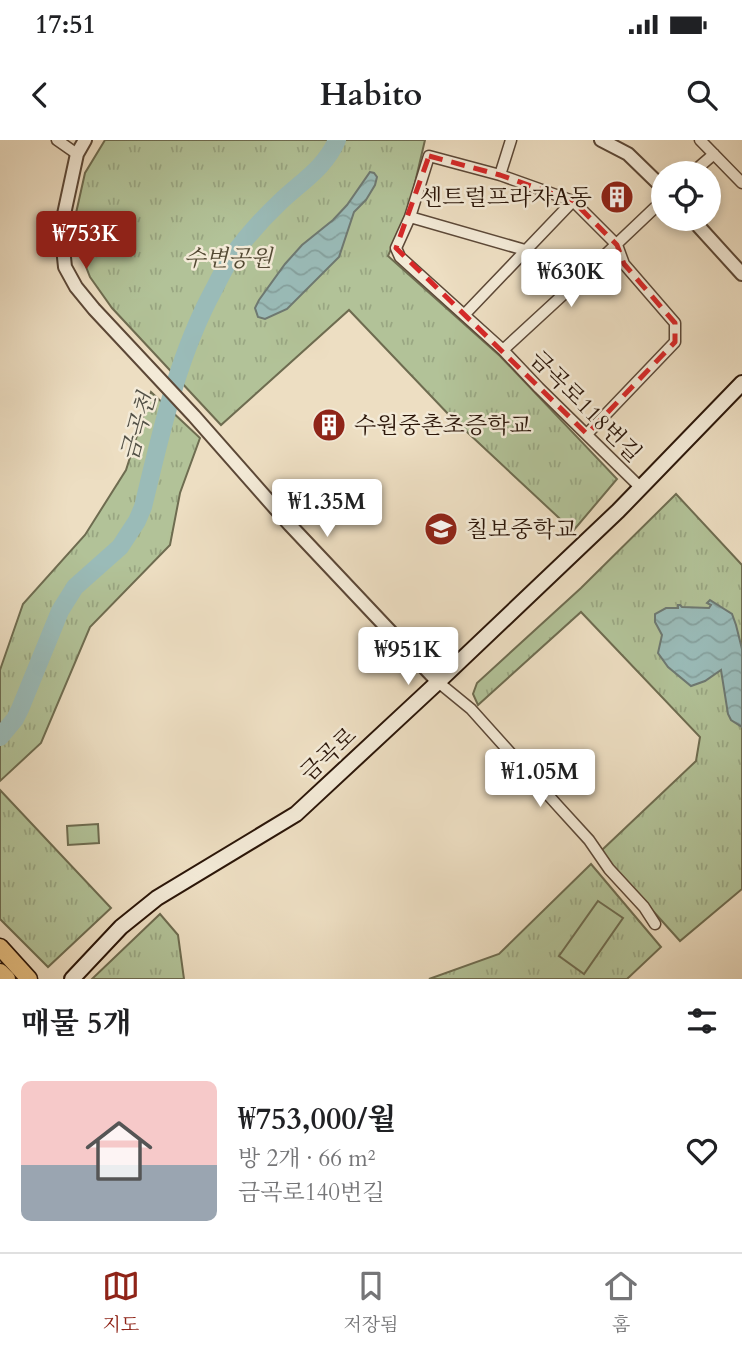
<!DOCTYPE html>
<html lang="ko">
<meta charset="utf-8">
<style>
body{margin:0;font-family:Cardo,"Noto Serif KR",serif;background:#f2f2f2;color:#202124;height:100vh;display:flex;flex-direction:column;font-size:26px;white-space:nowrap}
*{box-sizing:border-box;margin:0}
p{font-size:23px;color:#757577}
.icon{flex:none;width:38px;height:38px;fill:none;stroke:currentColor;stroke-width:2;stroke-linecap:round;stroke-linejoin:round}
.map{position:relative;height:839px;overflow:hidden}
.sheet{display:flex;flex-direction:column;background:#fff;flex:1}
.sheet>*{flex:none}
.tools{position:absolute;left:651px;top:21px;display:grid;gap:14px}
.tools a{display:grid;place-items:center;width:70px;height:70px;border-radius:50%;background:#fff;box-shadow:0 4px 10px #0003;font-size:35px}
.price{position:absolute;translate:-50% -60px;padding:0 16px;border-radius:7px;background:#fff;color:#222;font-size:23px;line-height:46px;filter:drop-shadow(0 2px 4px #0008)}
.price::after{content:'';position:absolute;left:50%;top:42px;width:21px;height:16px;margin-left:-10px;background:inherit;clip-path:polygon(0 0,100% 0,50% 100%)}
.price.current{background:#8f2418;color:#fff}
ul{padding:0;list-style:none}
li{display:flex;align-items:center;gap:21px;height:175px;padding:0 21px}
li+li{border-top:2px solid #e0e0e0}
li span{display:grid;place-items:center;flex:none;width:196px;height:140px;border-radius:10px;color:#555}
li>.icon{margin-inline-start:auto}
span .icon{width:84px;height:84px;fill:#fffc;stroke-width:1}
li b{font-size:30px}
h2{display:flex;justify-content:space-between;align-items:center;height:84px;padding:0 21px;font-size:30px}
.status{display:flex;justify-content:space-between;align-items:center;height:49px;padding:0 35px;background:#fff;direction:ltr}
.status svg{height:19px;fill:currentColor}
header{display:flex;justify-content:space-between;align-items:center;height:91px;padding:0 21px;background:#fff;font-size:32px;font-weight:800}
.dock{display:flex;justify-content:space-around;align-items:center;height:98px;border-top:2px solid #e0e0e0;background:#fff;font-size:19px;color:#757577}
.dock a{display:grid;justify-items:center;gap:4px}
.dock .current{color:#8f2418}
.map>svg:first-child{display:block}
.park{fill:url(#park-tufts);stroke:#6e6c50;stroke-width:2}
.pitch{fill:#b2c298;stroke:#6e6c50;stroke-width:2}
.water{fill:url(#water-waves);stroke:#6e7972;stroke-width:2}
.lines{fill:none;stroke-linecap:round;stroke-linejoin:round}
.river{stroke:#9abbb8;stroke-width:18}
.minor-casing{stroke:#5c4837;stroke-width:13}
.tertiary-casing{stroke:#5c4837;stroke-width:16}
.secondary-casing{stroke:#2b1609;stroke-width:18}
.trunk-casing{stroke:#2b1609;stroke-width:19}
.minor{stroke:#f3ead7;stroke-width:10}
.tertiary{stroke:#f3ead7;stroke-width:12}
.secondary{stroke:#f3ead7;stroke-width:14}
.trunk{stroke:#e6bf81;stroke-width:16}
.marked{fill:none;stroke:#d62828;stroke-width:5;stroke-dasharray:14 9;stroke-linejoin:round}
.labels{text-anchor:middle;stroke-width:5;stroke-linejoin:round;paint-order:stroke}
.poi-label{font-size:23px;fill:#2b1609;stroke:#f3ead7;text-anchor:start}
.park-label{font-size:23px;font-style:italic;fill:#544a34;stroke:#f3ead7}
.street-label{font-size:23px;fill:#2b1609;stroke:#f3ead7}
.water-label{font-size:24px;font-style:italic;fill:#525046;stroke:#f3ead7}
</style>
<div class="status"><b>17:51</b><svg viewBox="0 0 49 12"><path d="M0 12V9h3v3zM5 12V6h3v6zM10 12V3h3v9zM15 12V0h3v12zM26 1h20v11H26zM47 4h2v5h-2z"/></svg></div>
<header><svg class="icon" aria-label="back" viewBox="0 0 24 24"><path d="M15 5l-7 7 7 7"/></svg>Habito<svg class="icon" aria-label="search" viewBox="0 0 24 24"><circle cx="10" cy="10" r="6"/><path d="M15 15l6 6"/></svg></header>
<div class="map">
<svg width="742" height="839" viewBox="0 0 742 839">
<defs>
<pattern id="park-tufts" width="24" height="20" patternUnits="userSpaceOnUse" patternTransform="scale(1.75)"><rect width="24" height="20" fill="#b2c298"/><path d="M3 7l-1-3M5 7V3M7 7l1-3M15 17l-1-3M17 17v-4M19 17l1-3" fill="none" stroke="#99a682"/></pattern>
<pattern id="water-waves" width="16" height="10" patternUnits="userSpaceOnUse" patternTransform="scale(1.75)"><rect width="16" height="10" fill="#9abbb8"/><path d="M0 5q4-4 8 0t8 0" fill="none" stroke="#85a09d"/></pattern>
</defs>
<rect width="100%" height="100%" fill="#eddec2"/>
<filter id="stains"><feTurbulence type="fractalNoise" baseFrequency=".00286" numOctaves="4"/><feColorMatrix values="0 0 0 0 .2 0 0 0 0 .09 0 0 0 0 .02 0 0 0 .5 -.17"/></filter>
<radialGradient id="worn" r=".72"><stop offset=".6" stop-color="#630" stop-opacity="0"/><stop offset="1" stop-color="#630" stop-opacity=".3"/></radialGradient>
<path class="park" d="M105 0H425L410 64 388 116 500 216 617 339 573 391 451 277 349 170 221 285 112 168 90 137 72 91 85 33Z
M151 252 200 298 180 353 170 405 90 487 41 603 0 641V530L23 464 85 395 126 330Z
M676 354 742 425V749L680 801 608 721 602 710 696 621 700 597 581 472 478 565 473 554 477 543 581 448Z
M0 650 111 768 48 827 0 779Z
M591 724 661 807 627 839H429L499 814Z
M160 774 178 795 184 839H92Z"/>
<path class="pitch" d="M98 684 99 703 68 705 67 686Z
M598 761 623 778 584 834 559 816Z"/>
<path class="water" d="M370 32 374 33 377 37 375 45 366 60 354 72 339 117 287 169 265 179 258 177 255 168 259 160 285 124 302 105 333 80 347 65Z
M710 460 732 474 736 485 742 509V587L731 580 728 574 721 530 705 541 691 546 668 527 658 513 662 495 655 482V474L666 468H678V465H680L682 467 709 468 711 465 707 463Z"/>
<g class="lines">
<path class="river" d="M0 597 15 579 20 569 60 471 75 447 120 407 137 381 143 367C161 293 177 218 213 151 219 140 224 128 231 118 245 98 262 79 280 62 301 42 325 28 337 0"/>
<defs>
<path id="minor" d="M57 0 77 14
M700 0 742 43
M692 33 714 14
M500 35 511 0
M410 77 525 110
M464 175 573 61
M503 210 566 152 663 60
M587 294 675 202V183L624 124 617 105 573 61 500 35 429 16 410 77 396 108 400 117 503 210 539 248 641 348
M438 542 471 569 558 666 589 700 609 729 644 767 655 784"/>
<path id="tertiary" d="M85 0 77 14 61 88 65 127 76 147 94 169 194 276 290 385 438 542
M601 0 628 14 663 48
M692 79 742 134"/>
<path id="secondary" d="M72 839 121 787 157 758 296 674 438 542 618 371 742 243"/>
<path id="trunk" d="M0 807 29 839
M0 832 7 839"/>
</defs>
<use href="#minor" class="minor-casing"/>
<use href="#tertiary" class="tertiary-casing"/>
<use href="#secondary" class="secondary-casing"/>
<use href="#trunk" class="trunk-casing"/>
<use href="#minor" class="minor"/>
<use href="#tertiary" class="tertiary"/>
<use href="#secondary" class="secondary"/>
<use href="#trunk" class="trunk"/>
</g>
<path class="marked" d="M429 16 500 35 573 61 617 105 624 124 675 183V202L587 294 396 108Z"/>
<defs>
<symbol id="building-disc" viewBox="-11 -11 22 22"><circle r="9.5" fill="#8f2418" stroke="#f3ead7"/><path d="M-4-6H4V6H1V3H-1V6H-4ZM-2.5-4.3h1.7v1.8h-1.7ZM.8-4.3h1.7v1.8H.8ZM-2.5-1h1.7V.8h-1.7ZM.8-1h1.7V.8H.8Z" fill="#fff"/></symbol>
<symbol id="school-disc" viewBox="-11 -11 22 22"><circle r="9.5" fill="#8f2418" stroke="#f3ead7"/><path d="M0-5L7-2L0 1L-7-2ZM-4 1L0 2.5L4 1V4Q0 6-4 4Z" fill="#fff"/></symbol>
</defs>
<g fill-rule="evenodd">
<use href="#building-disc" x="598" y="38" width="38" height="38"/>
<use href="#building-disc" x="310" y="266" width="38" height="38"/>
<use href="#school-disc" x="422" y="370" width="38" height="38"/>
</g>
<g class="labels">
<g class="poi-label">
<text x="592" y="65" text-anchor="end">센트럴프라자A동</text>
<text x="354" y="293">수원중촌초증학교</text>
<text x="466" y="397">칠보중학교</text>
</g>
<g class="park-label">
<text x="228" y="126">수변공원</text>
</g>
<g class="street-label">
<text transform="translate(586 266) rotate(45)" y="8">금곡로118번길</text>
<text transform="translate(328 614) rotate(-43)" y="8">금곡로</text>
</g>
<g class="water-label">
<text transform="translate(138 287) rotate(-74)" y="8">금곡천</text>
</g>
</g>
<rect width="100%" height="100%" filter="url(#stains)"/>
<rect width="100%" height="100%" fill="url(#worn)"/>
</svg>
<div class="tools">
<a><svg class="icon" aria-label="locate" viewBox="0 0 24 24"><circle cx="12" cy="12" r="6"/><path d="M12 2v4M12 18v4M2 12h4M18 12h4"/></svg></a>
</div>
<b class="price current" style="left:86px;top:131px">₩753K</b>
<b class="price" style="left:571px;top:169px">₩630K</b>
<b class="price" style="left:327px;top:399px">₩1.35M</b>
<b class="price" style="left:408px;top:547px">₩951K</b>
<b class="price" style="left:540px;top:669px">₩1.05M</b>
</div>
<section class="sheet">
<h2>매물 5개<svg class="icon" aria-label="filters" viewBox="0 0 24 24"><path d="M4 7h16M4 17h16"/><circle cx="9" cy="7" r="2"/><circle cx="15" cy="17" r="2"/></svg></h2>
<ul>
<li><span style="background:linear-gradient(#f6c9c9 60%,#9aa5b1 0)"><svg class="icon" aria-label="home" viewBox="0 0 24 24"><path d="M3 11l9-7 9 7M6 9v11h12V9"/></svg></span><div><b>₩753,000/월</b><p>방 2개 · 66 m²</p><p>금곡로140번길</p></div><svg class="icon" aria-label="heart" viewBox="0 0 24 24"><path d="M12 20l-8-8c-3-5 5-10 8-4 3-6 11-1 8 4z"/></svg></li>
</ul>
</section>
<nav class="dock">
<a class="current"><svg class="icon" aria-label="map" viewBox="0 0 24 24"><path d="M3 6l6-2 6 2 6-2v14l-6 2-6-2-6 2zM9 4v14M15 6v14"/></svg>지도</a>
<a><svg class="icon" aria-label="saved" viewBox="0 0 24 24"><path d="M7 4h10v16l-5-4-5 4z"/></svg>저장됨</a>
<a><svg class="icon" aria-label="home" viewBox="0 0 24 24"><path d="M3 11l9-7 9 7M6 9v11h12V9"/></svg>홈</a>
</nav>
